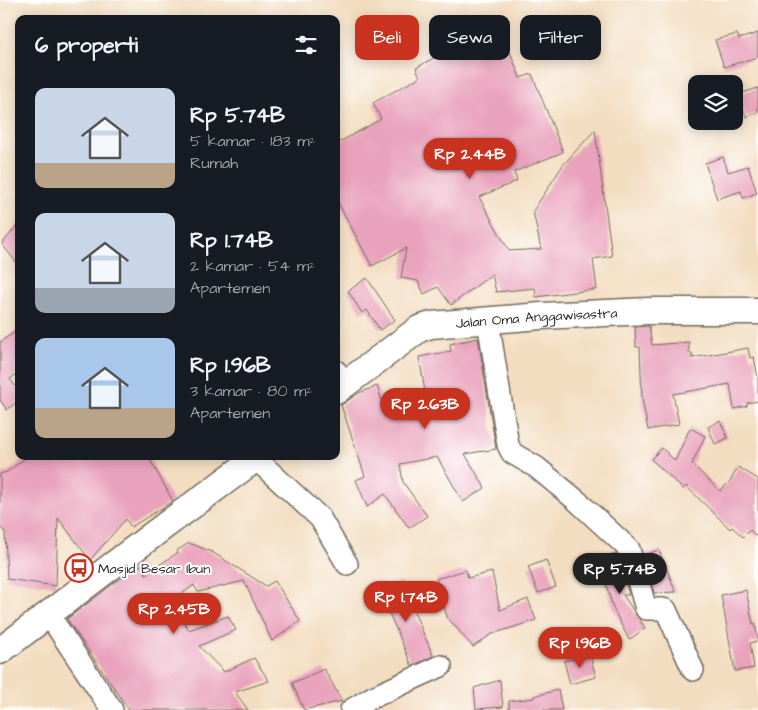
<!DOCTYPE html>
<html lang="id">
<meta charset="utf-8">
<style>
body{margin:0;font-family:"Architects Daughter",sans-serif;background:#242831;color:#f1f3f6;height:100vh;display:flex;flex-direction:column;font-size:19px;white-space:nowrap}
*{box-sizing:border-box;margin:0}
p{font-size:16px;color:#9ea1a6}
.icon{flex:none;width:28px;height:28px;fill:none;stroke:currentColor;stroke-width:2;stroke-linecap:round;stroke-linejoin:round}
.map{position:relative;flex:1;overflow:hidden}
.sheet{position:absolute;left:15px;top:15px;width:325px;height:445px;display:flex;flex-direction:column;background:#171b24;border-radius:10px;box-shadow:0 2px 12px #0003}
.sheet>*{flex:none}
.hud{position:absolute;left:355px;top:15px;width:328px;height:45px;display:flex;gap:10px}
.tools{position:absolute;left:688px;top:75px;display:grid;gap:10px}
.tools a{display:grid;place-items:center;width:55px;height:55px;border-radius:10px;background:#171b24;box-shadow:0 2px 12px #0003;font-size:25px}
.price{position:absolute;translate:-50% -42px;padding:0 11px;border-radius:18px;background:#c8321e;color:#fff;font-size:16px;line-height:32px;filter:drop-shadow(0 1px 2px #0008)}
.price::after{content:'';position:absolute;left:50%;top:30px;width:15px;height:11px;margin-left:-8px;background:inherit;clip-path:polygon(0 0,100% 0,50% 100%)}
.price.on{background:#222;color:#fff}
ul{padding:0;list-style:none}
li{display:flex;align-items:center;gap:15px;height:125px;padding:0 20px}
li span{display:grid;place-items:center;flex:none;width:140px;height:100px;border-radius:10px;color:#555}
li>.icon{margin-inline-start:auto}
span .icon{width:60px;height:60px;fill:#fffc;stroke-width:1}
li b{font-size:21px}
h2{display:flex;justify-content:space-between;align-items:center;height:60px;padding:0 20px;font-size:21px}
.tag{padding:0 18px;border-radius:10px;background:#171b24;box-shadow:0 2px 12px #0003;font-size:18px;line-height:45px}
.tag.on{background:#c8321e;color:#fff}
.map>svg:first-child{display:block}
.building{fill:#e9a2bb}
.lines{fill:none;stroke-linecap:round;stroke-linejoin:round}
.minor-casing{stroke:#71695f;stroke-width:24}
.major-casing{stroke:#71695f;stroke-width:29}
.minor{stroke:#fff;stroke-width:21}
.major{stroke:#fff;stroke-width:26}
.labels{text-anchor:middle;stroke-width:4;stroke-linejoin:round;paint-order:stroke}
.street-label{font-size:14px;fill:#2b2b2b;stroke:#fff}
.poi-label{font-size:14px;fill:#2b2b2b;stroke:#fff;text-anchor:start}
</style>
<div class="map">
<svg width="758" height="710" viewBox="0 0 758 710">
<rect width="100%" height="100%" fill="#fff"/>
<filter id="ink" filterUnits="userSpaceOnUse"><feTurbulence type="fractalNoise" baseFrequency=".02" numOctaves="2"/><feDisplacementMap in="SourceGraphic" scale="10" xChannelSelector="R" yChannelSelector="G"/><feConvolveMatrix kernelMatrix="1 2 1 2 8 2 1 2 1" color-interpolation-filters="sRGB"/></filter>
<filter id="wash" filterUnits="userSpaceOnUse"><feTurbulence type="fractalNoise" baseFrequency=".0096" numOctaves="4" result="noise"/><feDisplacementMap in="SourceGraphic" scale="20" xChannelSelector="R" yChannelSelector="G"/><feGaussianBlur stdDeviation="1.12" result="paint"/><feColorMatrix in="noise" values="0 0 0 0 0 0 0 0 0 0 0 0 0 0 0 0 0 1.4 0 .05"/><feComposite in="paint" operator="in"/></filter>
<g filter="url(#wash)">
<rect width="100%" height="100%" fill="#f3ddc0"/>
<g id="blocks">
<path class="building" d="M490 26 505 54 510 52 520 78 532 74 563 152 514 172 517 181 479 197 509 251 541 249 533 211 563 165 595 130 612 256 593 259 597 289 536 297 535 288 496 292 492 274 451 305 438 287 424 294 418 281 401 278 406 248 372 266 336 199V144L381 119 373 103 420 77 416 68Z
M758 33V57L724 67 715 40 737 34 739 39Z
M758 88V113L746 117 739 94Z
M723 157 728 172 748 166 757 193 743 198 741 191 717 199 705 163Z
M19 223V266L2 244Z
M367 278 395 320 380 330 367 310 362 313 348 291Z
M649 326 652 345 689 342V353H692V358L748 348 750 358 754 357 758 378V401L747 403V406L734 409 730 384 673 394 679 424 648 430 642 399 640 347H636L635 327Z
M19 329V372L10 379 19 391V400L7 410 0 400V342Z
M478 338 496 449 465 454 485 488 463 502 437 457 400 464 403 482 427 516 409 528 385 494 367 507 356 480 365 476 341 405 359 393 377 386 385 410 427 403 419 357 451 351 450 344Z
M720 421 728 438 715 444 708 427Z
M690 428 705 436 692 464 720 491 731 480 738 467 758 479V538L750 530 743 537 732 527 730 529 686 486 683 489 651 459 662 448 675 461Z
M28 456H148L173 501 131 527 126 519 90 560 58 518 56 586 7 579 5 532 0 527V474L7 472Z
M189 543 212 552 266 586 275 581 300 621 272 641 244 581 198 592 194 585 171 602 189 630 228 616 236 630 199 646 224 672 254 658 269 681 235 692 248 710H129L67 619 117 581 127 575 126 574 135 567 141 565 146 574 177 553 176 551Z
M659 550 676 592 654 593 644 555Z
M616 554 618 556 629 595H623L645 628 629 640 613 608 598 557Z
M546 560 556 587 538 593 528 567Z
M466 570 468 578 492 572 500 610 528 599 536 620 492 634 473 647 447 617 436 579Z
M401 581 433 656 412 666 379 590Z
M746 590 753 624 755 623 758 641 750 643 754 668 735 671 721 595Z
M590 655 596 677 570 684 564 661Z
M324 669 342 701 304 710 292 683Z
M500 680 503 707 476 709 474 688Z
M558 690 562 710H509V701L534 698V696Z"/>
</g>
</g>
<g filter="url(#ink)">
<use href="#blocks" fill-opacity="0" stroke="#71695f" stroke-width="1"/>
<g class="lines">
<defs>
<path id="minor" d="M488 321 508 445 512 453 536 467 576 500 629 549 646 609H662L666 610 693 670
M336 371 346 382
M256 459 320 518 347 564
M49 615 112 710
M351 710 371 698 441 666"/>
<g id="major">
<path id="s1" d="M336 391 419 329 431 325 541 316 648 311H758"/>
<path d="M0 651 163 527 259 456"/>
</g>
</defs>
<use href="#minor" class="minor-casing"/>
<use href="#major" class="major-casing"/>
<use href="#minor" class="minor"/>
<use href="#major" class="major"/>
</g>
</g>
<defs>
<symbol id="bus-ring" viewBox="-11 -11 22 22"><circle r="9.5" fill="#fff" stroke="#c8321e" stroke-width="1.5"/><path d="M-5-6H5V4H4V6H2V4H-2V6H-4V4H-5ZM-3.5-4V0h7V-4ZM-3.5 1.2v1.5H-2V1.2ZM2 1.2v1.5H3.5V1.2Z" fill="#c8321e"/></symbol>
</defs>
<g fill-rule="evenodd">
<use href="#bus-ring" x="63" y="552" width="32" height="32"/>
</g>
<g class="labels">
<g class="street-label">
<text dy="5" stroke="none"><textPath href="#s1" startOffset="222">Jalan Oma Anggawisastra</textPath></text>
</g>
<g class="poi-label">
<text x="98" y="573">Masjid Besar Ibun</text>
</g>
</g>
</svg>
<div class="tools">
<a><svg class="icon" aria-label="layers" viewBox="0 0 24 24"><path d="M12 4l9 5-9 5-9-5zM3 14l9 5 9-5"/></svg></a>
</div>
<b class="price" style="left:470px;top:180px">Rp 2.44B</b>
<b class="price" style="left:425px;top:430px">Rp 2.63B</b>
<b class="price on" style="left:620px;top:595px">Rp 5.74B</b>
<b class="price" style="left:406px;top:623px">Rp 1.74B</b>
<b class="price" style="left:174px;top:635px">Rp 2.45B</b>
<b class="price" style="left:580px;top:669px">Rp 1.96B</b>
<div class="hud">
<a class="tag on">Beli</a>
<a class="tag">Sewa</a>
<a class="tag">Filter</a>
</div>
<section class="sheet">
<h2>6 properti<svg class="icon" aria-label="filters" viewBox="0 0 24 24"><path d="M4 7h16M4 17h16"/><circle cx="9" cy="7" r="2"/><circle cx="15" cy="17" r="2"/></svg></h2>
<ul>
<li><span style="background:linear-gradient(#c9d6e8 75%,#b9a48a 0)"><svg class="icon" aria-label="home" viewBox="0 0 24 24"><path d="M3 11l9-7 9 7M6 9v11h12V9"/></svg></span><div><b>Rp 5.74B</b><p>5 kamar · 183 m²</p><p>Rumah</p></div></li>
<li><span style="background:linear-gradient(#c9d6e8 75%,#9aa5b1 0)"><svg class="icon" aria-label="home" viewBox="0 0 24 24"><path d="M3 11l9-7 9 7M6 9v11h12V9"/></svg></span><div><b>Rp 1.74B</b><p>2 kamar · 54 m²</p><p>Apartemen</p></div></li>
<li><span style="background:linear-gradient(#a9c7e8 70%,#b9a48a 0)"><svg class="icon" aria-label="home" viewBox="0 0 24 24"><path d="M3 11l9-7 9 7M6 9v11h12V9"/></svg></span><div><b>Rp 1.96B</b><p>3 kamar · 80 m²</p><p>Apartemen</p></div></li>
</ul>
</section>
</div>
